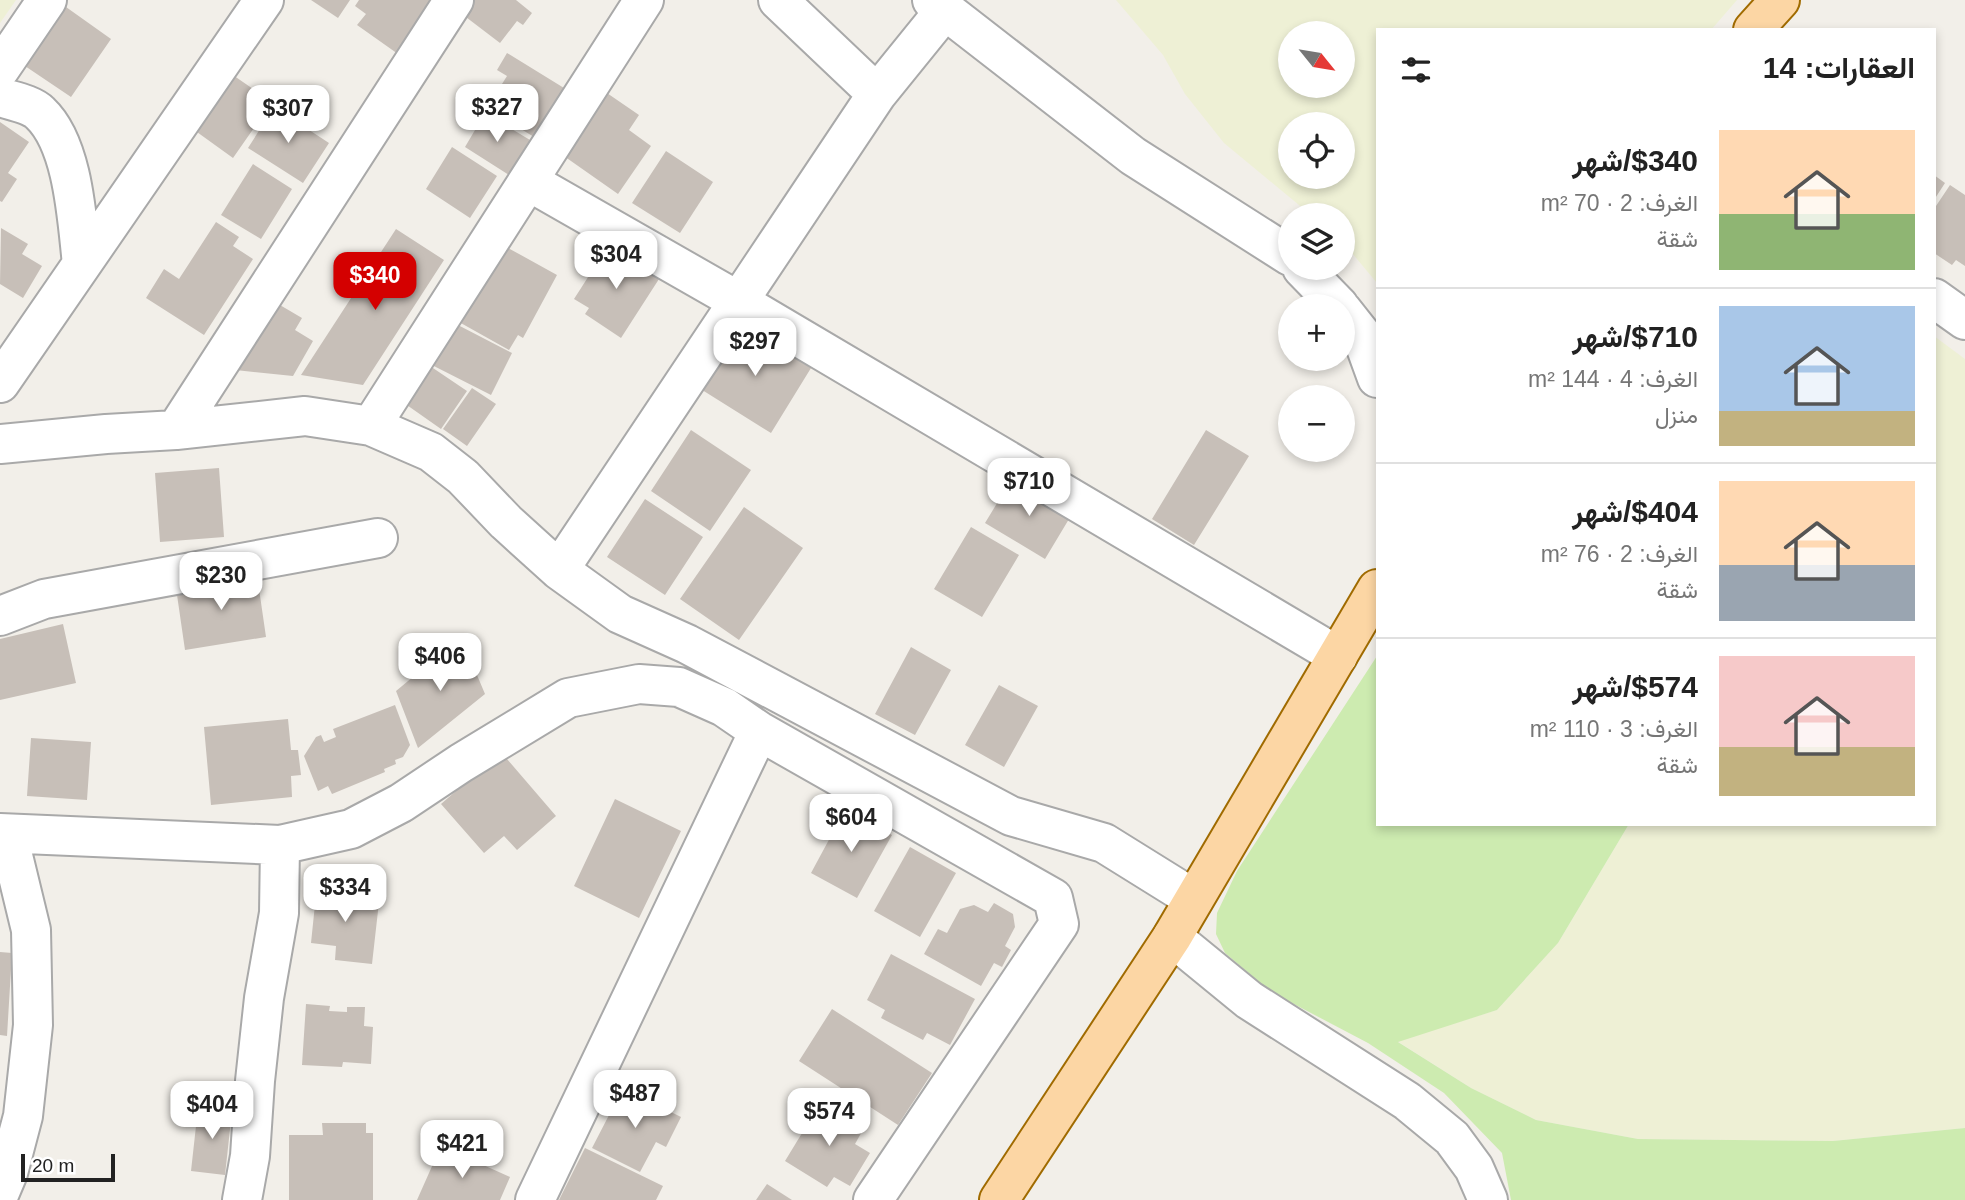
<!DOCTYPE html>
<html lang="ar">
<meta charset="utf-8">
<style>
body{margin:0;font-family:Helvetica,Vazirmatn,sans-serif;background:#f2f2f2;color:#222;direction:rtl;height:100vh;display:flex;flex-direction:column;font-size:26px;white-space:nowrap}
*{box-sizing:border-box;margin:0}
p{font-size:23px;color:#767676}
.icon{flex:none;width:38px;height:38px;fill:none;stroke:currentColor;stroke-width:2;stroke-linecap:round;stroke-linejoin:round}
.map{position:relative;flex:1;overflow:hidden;direction:ltr}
.sheet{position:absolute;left:1376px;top:28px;width:560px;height:798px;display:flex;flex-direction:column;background:#fff;border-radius:0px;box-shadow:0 4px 10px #0003;direction:rtl}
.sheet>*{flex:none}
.needle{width:46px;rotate:120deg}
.tools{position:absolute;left:1278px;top:21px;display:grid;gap:14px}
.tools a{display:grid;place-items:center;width:77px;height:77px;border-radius:50%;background:#fff;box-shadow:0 4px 10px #0003;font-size:35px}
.scale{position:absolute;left:21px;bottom:18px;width:94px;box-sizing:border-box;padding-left:7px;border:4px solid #222;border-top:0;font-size:19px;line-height:24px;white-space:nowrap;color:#222;-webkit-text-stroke:5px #fff;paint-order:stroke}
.price{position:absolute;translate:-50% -60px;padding:0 16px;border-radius:14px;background:#fff;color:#222;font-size:23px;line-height:46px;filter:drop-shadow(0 2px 4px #0008)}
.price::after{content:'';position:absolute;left:50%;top:42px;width:21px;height:16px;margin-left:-10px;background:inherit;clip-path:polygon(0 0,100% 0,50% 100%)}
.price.on{background:#d40000;color:#fff}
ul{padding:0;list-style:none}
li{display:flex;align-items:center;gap:21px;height:175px;padding:0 21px}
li+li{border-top:2px solid #e0e0e0}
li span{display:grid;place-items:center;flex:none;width:196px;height:140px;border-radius:0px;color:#555}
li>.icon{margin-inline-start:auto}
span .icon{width:84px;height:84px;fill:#fffc;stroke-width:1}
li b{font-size:30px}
h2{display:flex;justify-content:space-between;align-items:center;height:84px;padding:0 21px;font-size:30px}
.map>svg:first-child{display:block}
.farmland{fill:#eef0d5;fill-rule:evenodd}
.grass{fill:#cdebb0}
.building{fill:#c7bfb8}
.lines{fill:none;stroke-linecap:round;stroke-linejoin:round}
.minor-casing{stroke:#a9a9a9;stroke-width:42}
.major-casing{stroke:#a06b00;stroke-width:42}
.minor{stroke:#fff;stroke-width:38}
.major{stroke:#fcd6a4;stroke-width:38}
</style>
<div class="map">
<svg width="1965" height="1200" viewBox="0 0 1965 1200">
<rect width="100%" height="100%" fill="#f2efe9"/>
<path class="farmland" d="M0 0H16L0 23Z
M1116 0H1737L1711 30H1377V283L1342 241V215H1311L1224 143 1185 94 1163 55ZM1290 33H1342V86H1290ZM1290 124H1342V177H1290Z
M1934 336 1965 359V1128L1833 1141 1638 1139 1536 1120 1471 1088 1397 1041 1497 1010 1558 943 1629 824H1934Z"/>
<path class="grass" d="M1377 656V824H1629L1558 943 1497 1010 1398 1042 1471 1088 1536 1120 1638 1139 1833 1141 1965 1128V1200H1511L1502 1153 1444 1093 1368 1043 1271 992 1225 953 1216 934 1217 913 1237 871Z"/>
<path class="building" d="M311 0H350L338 18Z
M359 0H436L398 54 357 25 366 14 355 6Z
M462 0H516L532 13 523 25 517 21 500 43 458 11Z
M66 7 111 39 71 97 25 66Z
M507 53 564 88 534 137 487 108 507 76 497 70Z
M227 71 272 102 233 158 190 127Z
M604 91 639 115 629 130 651 146 618 194 561 154Z
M274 107 329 143 303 183 248 148Z
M485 113 530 140 509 175 465 147Z
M0 122 29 142 8 173 17 179 2 202 0 201Z
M452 147 497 176 470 218 426 189Z
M666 151 713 182 680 233 632 203Z
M253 164 292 189 261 239 221 215Z
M1934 175 1945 183 1934 200Z
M1950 185 1965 195V266L1956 260 1952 265 1934 253V209Z
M216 222 239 237 233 246 253 259 204 335 146 298 164 269 179 279Z
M1 228 28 244 22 254 42 266 23 298 0 284Z
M396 229 444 260 363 385 301 375Z
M501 244 557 275 523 338 518 335 509 350 459 322Z
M608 246 659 279 621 338 585 314 589 308 574 299Z
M268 298 302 318 295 330 313 341 293 376 226 369Z
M740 323 811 368 771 433 699 388Z
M456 324 512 353 491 395 424 361Z
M430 366 467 391 441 429 404 403Z
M472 388 496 404 467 446 443 429Z
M691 430 751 470 710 531 651 491Z
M1206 430 1249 456 1194 545 1152 519Z
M219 468 224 537 160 542 155 473Z
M1013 477 1072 514 1045 559 985 523Z
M645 499 703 537 665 595 607 557Z
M744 507 803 548 739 640 680 599Z
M971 527 1019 555 982 617 934 589Z
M257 575 266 637 185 650 176 588Z
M63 624 76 683 0 700V639Z
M461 637 485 694 418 748 396 691Z
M911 647 951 670 915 735 875 714Z
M999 685 1038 706 1004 767 965 745Z
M395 705 410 745 403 757 395 760 396 764 384 769 385 772 332 794 328 786 318 791 304 756 316 737 321 735 324 742 336 737 333 729Z
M288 719 291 750H298L301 775 291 776 292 797 211 805 204 727Z
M31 738 91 742 87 800 27 796Z
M501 752 556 816 517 850 504 836 484 853 441 804Z
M615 799 681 831 639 918 574 886Z
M845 810 892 835 857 898 811 873Z
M910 847 956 873 920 937 874 911Z
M317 885 357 889 355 900 379 902 372 964 335 960 336 946 311 943Z
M994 903 1013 914 1015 927 1005 946 1011 950 1002 967 994 963 981 986 924 954 938 929 947 933 960 909 974 905 988 912Z
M0 952 12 953 7 1036 0 1035Z
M891 954 975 999 950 1045 927 1033 923 1040 881 1018 885 1010 867 1000Z
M306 1004 330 1006 329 1011 347 1012V1007H365L364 1026 373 1027 371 1064 343 1062 342 1067 302 1065Z
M832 1009 932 1073 898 1125 799 1061Z
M623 1088 681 1117 666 1147 656 1142 640 1172 592 1148Z
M821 1102 864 1128 855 1144 870 1153 850 1186 834 1177 827 1187 785 1161Z
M198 1108 232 1111 225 1175 191 1171Z
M322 1123H366V1133H373V1200H289V1135H323Z
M441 1146 510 1177 500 1200H417Z
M585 1148 663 1186 656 1200H559Z
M767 1184 792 1200H756Z"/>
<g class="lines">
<defs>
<path id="minor" d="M778 0 877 94
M932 0 1133 156 1290 256
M0 69 47 0
M0 97C12 101 31 104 40 113 74 145 77 221 82 264
M528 181 738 301 1338 656
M1302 268 1339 306
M1934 298 1965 320
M1342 310 1361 334 1377 378
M0 383 264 0
M371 426 644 0
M176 430 454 0
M0 444 106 434 176 430 305 416 371 426 431 452 463 477 506 522 559 570 620 614 687 644 1011 816 1104 843 1194 899
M559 570 877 94 945 10
M0 616 44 599 378 538
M0 833 280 845 351 829 401 803 461 763 568 698 639 684 679 687 724 707 759 731 1053 898 1059 924 873 1200
M1172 937 1249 1000 1407 1101 1452 1138 1474 1168 1488 1200
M0 1192 8 1173 23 1116 33 1025 31 930 8 835
M242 1200 250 1156 255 1081 264 998 279 913 280 845
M535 1200 759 731"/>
<path id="major" d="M1753 30 1780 0
M999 1200 1172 937 1377 589"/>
</defs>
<use href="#minor" class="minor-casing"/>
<use href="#major" class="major-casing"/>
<use href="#minor" class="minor"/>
<use href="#major" class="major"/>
</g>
</svg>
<div class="tools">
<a><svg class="needle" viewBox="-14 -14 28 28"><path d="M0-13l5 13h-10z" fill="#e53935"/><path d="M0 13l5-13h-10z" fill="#767676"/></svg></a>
<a><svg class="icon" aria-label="locate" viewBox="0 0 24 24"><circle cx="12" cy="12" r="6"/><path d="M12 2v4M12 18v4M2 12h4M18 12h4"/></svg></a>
<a><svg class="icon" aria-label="layers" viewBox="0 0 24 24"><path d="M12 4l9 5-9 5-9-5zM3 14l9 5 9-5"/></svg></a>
<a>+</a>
<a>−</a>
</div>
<div class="scale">20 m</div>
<b class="price" style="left:497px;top:144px">$327</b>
<b class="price" style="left:288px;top:145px">$307</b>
<b class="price" style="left:616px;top:291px">$304</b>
<b class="price on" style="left:375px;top:312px">$340</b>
<b class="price" style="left:755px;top:378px">$297</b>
<b class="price" style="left:1029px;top:518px">$710</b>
<b class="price" style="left:221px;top:612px">$230</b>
<b class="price" style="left:440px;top:693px">$406</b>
<b class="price" style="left:851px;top:854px">$604</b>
<b class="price" style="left:345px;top:924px">$334</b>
<b class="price" style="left:635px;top:1130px">$487</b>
<b class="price" style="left:212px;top:1141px">$404</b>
<b class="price" style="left:829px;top:1148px">$574</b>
<b class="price" style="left:462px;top:1180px">$421</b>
<section class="sheet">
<h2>العقارات: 14<svg class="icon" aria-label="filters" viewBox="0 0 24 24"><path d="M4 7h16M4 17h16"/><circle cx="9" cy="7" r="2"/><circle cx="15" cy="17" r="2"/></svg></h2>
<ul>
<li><span style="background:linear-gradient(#ffd9b3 60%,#8fb573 0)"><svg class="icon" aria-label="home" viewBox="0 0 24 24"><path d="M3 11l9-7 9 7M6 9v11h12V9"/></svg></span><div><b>$340/شهر</b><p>الغرف: 2 · 70 m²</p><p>شقة</p></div></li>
<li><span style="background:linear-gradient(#a9c7e8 75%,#c2b280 0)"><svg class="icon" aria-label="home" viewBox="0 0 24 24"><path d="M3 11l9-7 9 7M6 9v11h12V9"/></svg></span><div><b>$710/شهر</b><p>الغرف: 4 · 144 m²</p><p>منزل</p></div></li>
<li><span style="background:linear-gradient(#ffd9b3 60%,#9aa5b1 0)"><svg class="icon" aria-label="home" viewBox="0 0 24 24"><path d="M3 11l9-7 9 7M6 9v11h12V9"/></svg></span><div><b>$404/شهر</b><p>الغرف: 2 · 76 m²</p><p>شقة</p></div></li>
<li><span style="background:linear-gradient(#f6c9c9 65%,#c2b280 0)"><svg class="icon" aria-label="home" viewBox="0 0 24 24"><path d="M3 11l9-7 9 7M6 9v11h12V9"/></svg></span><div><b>$574/شهر</b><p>الغرف: 3 · 110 m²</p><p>شقة</p></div></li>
</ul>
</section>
</div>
